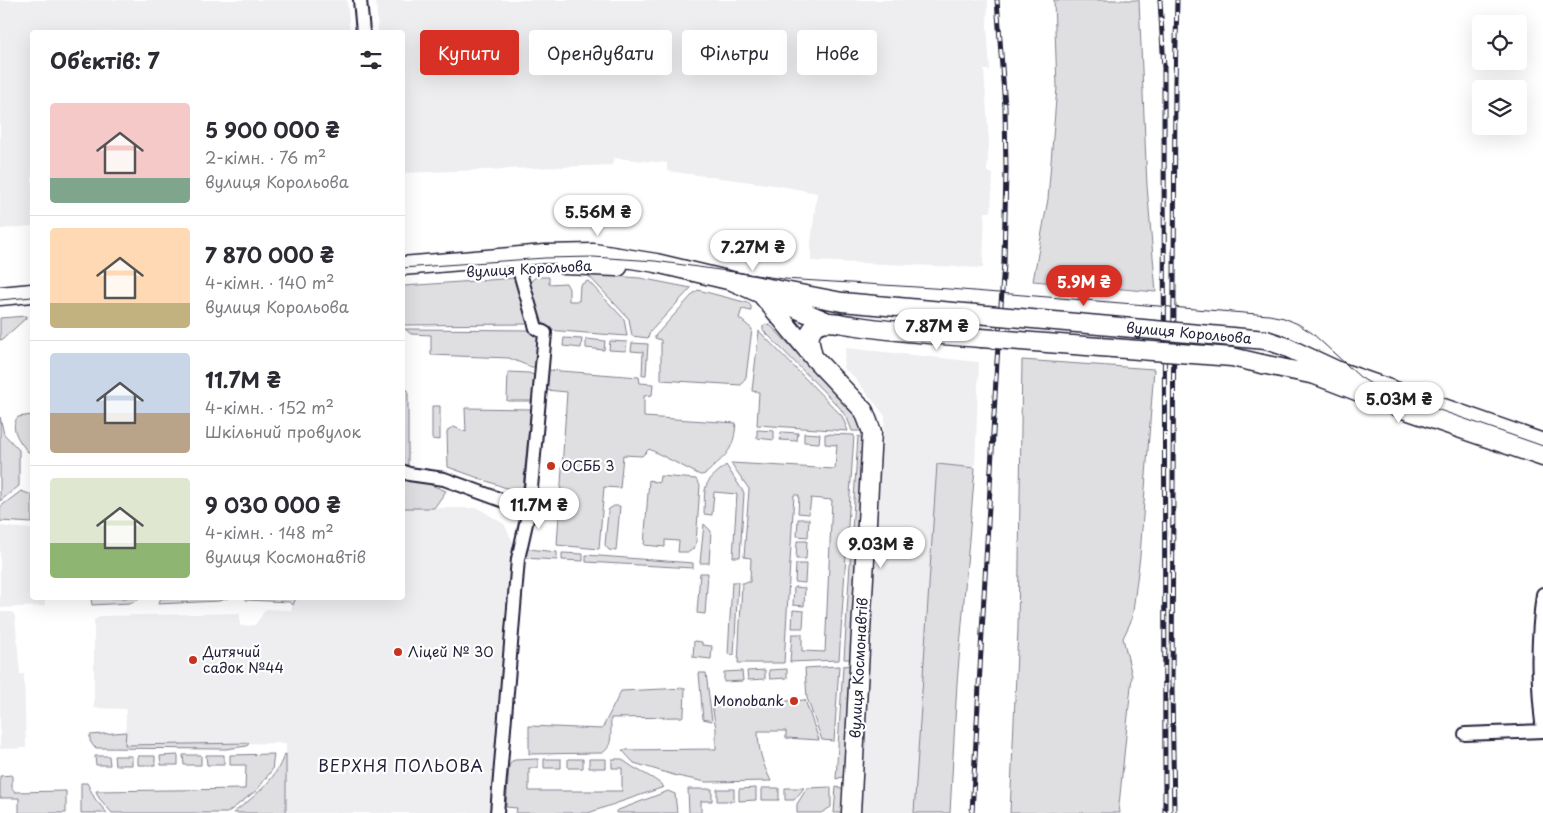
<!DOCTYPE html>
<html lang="uk">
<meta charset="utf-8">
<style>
body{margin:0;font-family:"Playpen Sans",sans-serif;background:#f2f2f3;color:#2b2b33;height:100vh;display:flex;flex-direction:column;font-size:19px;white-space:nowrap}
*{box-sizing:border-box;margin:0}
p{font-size:16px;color:#7c7c81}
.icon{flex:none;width:28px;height:28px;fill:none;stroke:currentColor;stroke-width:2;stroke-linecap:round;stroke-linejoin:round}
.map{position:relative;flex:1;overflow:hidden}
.panel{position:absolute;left:30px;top:30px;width:375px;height:570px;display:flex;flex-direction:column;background:#fff;border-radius:5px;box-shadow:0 5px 20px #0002}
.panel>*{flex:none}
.top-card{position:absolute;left:420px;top:30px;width:475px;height:45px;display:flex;gap:10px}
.fabs{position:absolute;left:1472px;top:15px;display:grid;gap:10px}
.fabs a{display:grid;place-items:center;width:55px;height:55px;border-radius:5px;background:#fff;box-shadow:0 5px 20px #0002;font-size:25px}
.price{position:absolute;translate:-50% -42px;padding:0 11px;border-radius:18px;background:#fff;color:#222;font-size:16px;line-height:32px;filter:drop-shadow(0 1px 2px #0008)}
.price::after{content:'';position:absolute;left:50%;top:30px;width:15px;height:11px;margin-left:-8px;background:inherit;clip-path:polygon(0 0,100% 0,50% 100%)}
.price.active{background:#d93025;color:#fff}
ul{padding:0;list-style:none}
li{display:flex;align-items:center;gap:15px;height:125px;padding:0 20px}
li+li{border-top:1px solid #e1e1e2}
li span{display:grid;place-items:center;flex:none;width:140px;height:100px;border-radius:5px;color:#555}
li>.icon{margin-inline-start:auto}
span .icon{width:60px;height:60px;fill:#fffc;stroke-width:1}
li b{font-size:21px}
h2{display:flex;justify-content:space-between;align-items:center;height:60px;padding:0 20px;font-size:21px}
.tag{padding:0 18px;border-radius:5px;background:#fff;box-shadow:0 5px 20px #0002;font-size:18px;line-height:45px}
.tag.active{background:#d93025;color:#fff}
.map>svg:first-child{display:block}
.built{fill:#eeeef1}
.green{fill:#dfdfe2;stroke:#80808e}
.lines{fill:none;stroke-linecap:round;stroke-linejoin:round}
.street-casing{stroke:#22223b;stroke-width:16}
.secondary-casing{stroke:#22223b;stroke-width:21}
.street{stroke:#fff;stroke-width:12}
.secondary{stroke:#fff;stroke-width:18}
.tram{stroke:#22223b;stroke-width:1}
.rail-casing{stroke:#22223b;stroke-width:5}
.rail{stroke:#fff;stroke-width:3;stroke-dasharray:9;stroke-linecap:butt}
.secondary-bridge-casing{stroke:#22223b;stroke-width:21;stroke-linecap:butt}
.secondary-bridge{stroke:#fff;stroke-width:18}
.poi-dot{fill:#c8321e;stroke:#fff;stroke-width:2}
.labels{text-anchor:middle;stroke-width:4.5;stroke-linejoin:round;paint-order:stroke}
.street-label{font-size:14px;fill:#22223b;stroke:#fff}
.poi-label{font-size:14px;fill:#22223b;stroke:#fff;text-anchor:start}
.quarter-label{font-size:16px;letter-spacing:1px;fill:#22223b;stroke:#fff}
</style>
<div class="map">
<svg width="1543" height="813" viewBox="0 0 1543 813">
<rect width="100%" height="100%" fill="#fff"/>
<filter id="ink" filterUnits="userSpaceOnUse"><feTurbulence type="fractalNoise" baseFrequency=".02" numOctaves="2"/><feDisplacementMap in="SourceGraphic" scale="10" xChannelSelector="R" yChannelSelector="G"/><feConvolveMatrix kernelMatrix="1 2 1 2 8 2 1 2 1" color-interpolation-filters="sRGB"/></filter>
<g filter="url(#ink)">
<path class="built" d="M0 0H347L350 32H32V226L0 229Z
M376 0H988L987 25 990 70H984L989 142 987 172 993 174 991 212H985L983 268 811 261V243L817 193 781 186 667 171V163L614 158 612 165 403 173 402 32H378Z
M846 348 979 362 975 468 937 465 914 813H858L874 551 885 416 853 376 843 368Z
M403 508H478L504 524 514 544 490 813H286V743L125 745 126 709 94 708V620L101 616 240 613V626L255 625 266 609 291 610 296 598H402Z
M0 526 32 529V598H46L44 606 0 608Z
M0 612H12L15 616 20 674H24L26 748 0 749Z"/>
<path class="green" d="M1054 0H1139L1147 186 1156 292 1033 281 1048 199 1057 87Z
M587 274 640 278 691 288 650 332 648 338 632 336 629 319Z
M536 277H549V284L566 283 569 289V301H579L580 285 588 281 624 319 627 336 547 330 541 326 529 287 531 281Z
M517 278 529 323 528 324 403 325 402 287 404 286Z
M698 290 748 303 751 306V311L742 309 739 318 752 329 746 377 741 385 661 380V340L655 338V336L694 293Z
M26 316V318L3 339 0 340V318Z
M766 324 771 326 856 413 864 431H852L848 420 840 408 763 330V326Z
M405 329 532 330 539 335 538 367H531L509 358 431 355V335L411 334Z
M759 331 842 416 848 431 757 425 759 392 752 391Z
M564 338 582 339 581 348 563 346Z
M586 339 605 341 604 350 586 348Z
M610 341 627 342 626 351 609 350Z
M632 343 648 344 646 375H642L643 352 631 351Z
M1022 360 1154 369 1140 556 1132 619 1123 638 1132 676 1119 805 1120 813H1010L1018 629Z
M548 370 639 377 640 383 653 384 652 395 644 396V417L736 423C734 446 730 452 713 467 709 471 706 475 700 475L649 449 642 456 623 455 620 488 604 487 599 549 557 545 567 392 546 390Z
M508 372 529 373 536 376 533 401H507Z
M402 390H408V472L403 466Z
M432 406H440V440L432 439Z
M465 408 531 409 522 496H516L509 489 448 467 447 432 449 429 454 427 466 432Z
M32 415V452H28C21 443 8 428 18 417Z
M0 417 4 434 19 450V486L0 501Z
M757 430 774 431V440L757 438Z
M781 432 798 433 797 441 780 440Z
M804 433 820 434 819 443 804 442Z
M825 434 854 435 839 660 790 662 792 634H802V651L825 652 832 500 811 498 809 514 798 513 799 495H794L784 663H738L742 583 750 582 751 558 744 557 749 489 731 463 835 469 837 445 825 444Z
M858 436 864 438 852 659H844Z
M937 464 975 468 957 683 950 813H914Z
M726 465 744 493 740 557H733L737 494 714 492 712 515 704 514C705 483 702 485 726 465Z
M402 473 446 491 434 508H403Z
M660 476 696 479 700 485 696 543 695 547 689 552H678L679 541 665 540V547L644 545 649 480 659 483Z
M21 491 32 495V523L0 521V507Z
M614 506H620L616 551 609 550 605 545 608 512 609 509Z
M798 519H809L808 537 797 536Z
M704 524 711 531 709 563H700Z
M797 541H807L806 559H796Z
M528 549 557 552V560L524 558Z
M562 553 583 554V561L562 560Z
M586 555 693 563V568L586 562Z
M796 564H806L805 583 795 582Z
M700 573H708L705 614 697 613Z
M732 582H738L734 655 728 654Z
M794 587 805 588 804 606 793 605Z
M91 598H141L136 601 130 603 92 605Z
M161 598H228L219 601 158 604Z
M246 598H296L293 605 289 602 246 600Z
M793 610 804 611 803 628H792Z
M694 641 702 642V645L712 646 711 659 693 657Z
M851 665 845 776 836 779 843 666Z
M839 666 834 741 822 740 807 698 805 668Z
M787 669V678L770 679 769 670Z
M765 670V679L748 680 747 671Z
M742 671 743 681 724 682V672Z
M699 673H706L712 721 703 719Z
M685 688 684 714 682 717 611 718C610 730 614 747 602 753L529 754V726L602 729 621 691Z
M805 700 819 740 786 738V731H758C758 749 763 765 771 781L706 782 677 776 634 763 622 750 716 749V729L712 705Z
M126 732 125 745 249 743 247 746 226 749 97 748 94 747 90 741V735Z
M274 754 272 770 257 790 227 813H112L99 798 96 791 245 789 246 765H230V755Z
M286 754V813H233C255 796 275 781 284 755Z
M178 755V765H161L160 756Z
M183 755H201V765H184Z
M206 755H224V765H207Z
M95 756H109L110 765H96Z
M114 756H132V765H115Z
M138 756H155V765H138Z
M538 759V768H529V791H622V768H612V759H622C635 771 652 775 664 787L588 813H516L517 808 506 807 509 766 512 761 515 760Z
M544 759H561V768H544Z
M568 759H583V768H568Z
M589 759H606V768H589Z
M12 775V788L15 792 66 791V813H19V798H0V776Z
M81 783H87L95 799 107 813H81Z
M831 787V807L821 813H797V804L807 788Z
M836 787 844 789 843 813H834Z
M756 788V800L739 801V789Z
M762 788H779V800H762Z
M785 788H804L794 800H785Z
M688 789H712V801H701V813H689Z
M717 789H734V801H717Z
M668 791 675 794 677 813H616V811Z"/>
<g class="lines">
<defs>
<path id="street" d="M360 0 363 32
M402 471 409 474 444 479 529 510
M1543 594C1537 639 1537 685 1543 731
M1465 734 1543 731
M497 813 518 559 529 510 545 333 536 328 515 256"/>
<path id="secondary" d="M564 265 618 267
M402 266 545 254 594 253 656 263 732 281 842 302 898 307
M732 281 761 294 814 358 864 411 872 432 851 813
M764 295 828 322
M0 296 32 293
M1266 340 1284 346 1338 371 1543 443
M813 356C810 345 806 331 817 325 827 319 841 324 851 325 894 332 937 335 981 338
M1262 364 1315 375 1406 410 1543 457"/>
</defs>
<use href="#street" class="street-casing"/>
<use href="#secondary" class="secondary-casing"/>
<use href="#street" class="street"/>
<use href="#secondary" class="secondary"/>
<path class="tram" d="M402 268 545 258 593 257 655 261 784 279 949 289 1269 315 1284 318 1298 324 1312 333 1360 377 1379 389 1543 446
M0 300 32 297"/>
<defs>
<path id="rail" d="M1160 0 1164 68 1165 813
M972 813 997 361 1004 263 1006 169 1005 107 997 0
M1174 813 1172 690 1175 82 1177 0"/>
</defs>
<use href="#rail" class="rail-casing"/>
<use href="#rail" class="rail"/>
<defs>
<g id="secondary-bridge">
<path id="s1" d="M898 307 1266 340"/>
<path d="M981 338 1232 357 1262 364"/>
</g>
</defs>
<use href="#secondary-bridge" class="secondary-bridge-casing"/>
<use href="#secondary-bridge" class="secondary-bridge"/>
</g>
</g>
<g class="poi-dot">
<circle cx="551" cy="466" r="5"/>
<circle cx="398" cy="652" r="5"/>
<circle cx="193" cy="660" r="5"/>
<circle cx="794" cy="701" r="5"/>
</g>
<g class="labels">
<g class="street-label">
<text transform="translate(529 269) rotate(-3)" y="5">вулиця Корольова</text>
<text dy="5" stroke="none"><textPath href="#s1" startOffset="292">вулиця Корольова</textPath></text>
<text transform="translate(859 668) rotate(-87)" y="5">вулиця Космонавтів</text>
</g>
<g class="poi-label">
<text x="561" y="471">ОСББ 3</text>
<text x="203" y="657">Дитячий<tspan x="203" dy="16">садок №44</tspan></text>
<text x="408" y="657">Ліцей № 30</text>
<text x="784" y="706" text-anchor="end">Monobank</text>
</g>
<g class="quarter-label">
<text x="401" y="772">ВЕРХНЯ ПОЛЬОВА</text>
</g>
</g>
</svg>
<div class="fabs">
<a><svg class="icon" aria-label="locate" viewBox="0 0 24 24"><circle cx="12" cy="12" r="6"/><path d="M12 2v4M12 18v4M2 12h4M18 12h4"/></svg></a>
<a><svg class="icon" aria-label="layers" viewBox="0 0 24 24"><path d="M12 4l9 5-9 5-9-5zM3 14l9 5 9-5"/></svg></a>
</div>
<b class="price" style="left:598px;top:237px">5.56M ₴</b>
<b class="price" style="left:753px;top:272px">7.27M ₴</b>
<b class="price active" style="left:1084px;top:307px">5.9M ₴</b>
<b class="price" style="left:937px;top:351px">7.87M ₴</b>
<b class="price" style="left:1399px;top:424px">5.03M ₴</b>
<b class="price" style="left:539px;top:530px">11.7M ₴</b>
<b class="price" style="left:881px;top:569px">9.03M ₴</b>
<div class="top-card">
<a class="tag active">Купити</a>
<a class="tag">Орендувати</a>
<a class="tag">Фільтри</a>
<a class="tag">Нове</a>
</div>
<section class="panel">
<h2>Об’єктів: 7<svg class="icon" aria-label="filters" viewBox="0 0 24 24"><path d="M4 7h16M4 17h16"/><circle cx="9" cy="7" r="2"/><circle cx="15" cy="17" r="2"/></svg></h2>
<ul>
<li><span style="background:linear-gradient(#f6c9c9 75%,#7fa58c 0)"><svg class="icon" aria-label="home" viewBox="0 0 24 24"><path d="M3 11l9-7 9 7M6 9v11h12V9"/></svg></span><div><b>5 900 000 ₴</b><p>2-кімн. · 76 m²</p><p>вулиця Корольова</p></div></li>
<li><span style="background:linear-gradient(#ffd9b3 75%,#c2b280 0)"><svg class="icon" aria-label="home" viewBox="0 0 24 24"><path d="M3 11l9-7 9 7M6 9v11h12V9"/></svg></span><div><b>7 870 000 ₴</b><p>4-кімн. · 140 m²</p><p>вулиця Корольова</p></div></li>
<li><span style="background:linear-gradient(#c9d6e8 60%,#b9a48a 0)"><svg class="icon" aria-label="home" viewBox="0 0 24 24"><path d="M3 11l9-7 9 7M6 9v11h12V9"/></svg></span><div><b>11.7M ₴</b><p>4-кімн. · 152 m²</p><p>Шкільний провулок</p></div></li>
<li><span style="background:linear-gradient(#dfe7d0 65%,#8fb573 0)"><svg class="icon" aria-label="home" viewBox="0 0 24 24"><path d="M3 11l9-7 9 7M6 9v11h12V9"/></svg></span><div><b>9 030 000 ₴</b><p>4-кімн. · 148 m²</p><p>вулиця Космонавтів</p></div></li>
</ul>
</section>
</div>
